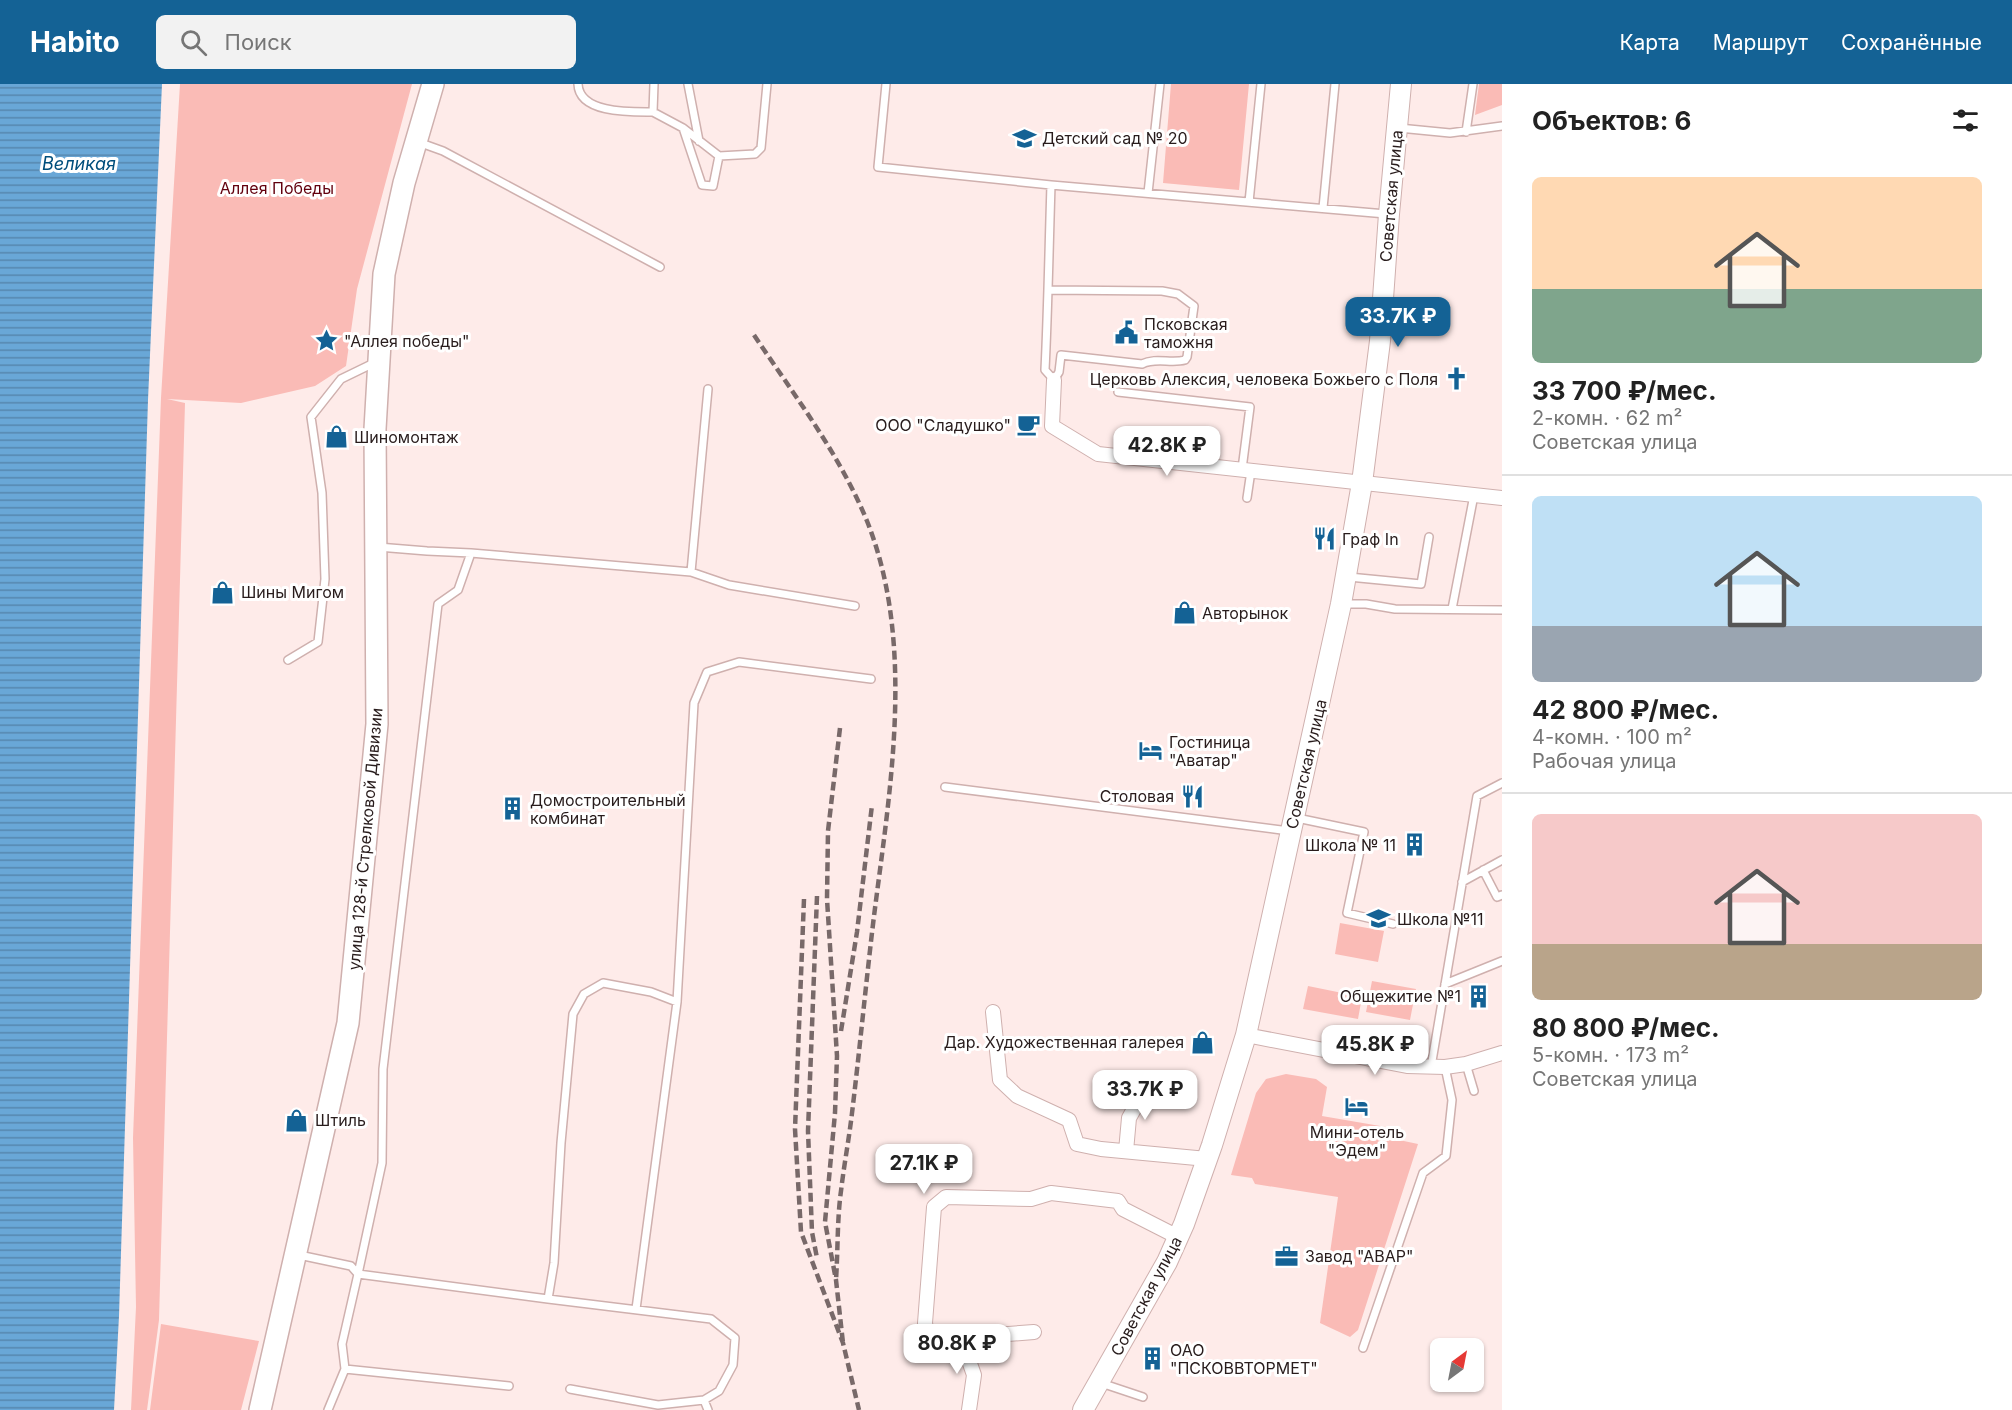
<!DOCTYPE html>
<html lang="ru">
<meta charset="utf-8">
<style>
body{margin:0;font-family:Inter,sans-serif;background:#f2f2f2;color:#222;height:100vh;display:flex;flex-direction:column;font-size:22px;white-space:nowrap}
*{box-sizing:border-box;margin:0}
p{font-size:20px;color:#767676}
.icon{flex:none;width:33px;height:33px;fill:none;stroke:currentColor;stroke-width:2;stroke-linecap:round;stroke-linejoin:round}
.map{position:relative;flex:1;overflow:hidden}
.sheet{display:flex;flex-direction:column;background:#fff;width:510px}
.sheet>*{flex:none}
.needle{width:39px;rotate:32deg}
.controls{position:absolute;left:1430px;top:1254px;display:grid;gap:12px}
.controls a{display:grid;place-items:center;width:54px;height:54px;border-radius:9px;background:#fff;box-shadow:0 2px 4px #0004;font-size:30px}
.price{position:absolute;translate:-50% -51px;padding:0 14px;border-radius:12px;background:#fff;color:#222;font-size:20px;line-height:39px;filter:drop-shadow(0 2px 3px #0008)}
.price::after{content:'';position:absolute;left:50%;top:36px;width:18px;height:14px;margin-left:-9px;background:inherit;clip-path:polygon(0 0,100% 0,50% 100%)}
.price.on{background:#146295;color:#fff}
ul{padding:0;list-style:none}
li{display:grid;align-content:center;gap:12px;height:318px;padding:0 30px}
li+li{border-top:2px solid #e0e0e0}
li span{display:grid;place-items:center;height:186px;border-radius:9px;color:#555}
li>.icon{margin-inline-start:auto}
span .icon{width:108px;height:108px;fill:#fffc;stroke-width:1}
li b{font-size:26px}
h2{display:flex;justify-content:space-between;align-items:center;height:72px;padding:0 30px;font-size:26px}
header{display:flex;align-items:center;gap:36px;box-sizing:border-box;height:84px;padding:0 30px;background:#146295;color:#fff}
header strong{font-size:28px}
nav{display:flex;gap:33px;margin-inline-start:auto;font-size:21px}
.search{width:420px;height:54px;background:#f2f2f2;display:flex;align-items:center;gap:15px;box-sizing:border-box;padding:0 21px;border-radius:9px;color:#767676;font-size:22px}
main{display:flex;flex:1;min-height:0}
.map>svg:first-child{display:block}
.green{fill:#fabbb6}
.water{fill:url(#water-rules)}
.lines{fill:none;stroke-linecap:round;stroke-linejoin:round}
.lane-casing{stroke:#cfb0ae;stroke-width:10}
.street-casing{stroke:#cfb0ae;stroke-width:16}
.secondary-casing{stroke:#cfb0ae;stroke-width:22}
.primary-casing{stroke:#cfb0ae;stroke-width:24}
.lane{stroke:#fff;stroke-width:7}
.street{stroke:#fff;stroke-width:14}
.secondary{stroke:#fff;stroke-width:20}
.primary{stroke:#fff;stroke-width:21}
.rail{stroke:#786969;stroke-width:4.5;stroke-dasharray:9 4.5;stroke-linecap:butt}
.labels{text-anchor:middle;stroke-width:6;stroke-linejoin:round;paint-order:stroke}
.poi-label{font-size:16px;fill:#281c1c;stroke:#fff;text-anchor:start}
.park-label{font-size:16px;fill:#62000e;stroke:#fff}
.street-label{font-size:16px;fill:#281c1c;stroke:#fff}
.water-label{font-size:18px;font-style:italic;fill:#004e7c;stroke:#fff}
</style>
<header>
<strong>Habito</strong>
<div class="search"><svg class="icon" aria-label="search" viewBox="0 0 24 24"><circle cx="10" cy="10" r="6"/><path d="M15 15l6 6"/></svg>Поиск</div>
<nav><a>Карта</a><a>Маршрут</a><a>Сохранённые</a></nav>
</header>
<main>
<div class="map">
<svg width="1502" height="1326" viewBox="0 0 1502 1326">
<defs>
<pattern id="water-rules" width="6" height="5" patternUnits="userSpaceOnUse" patternTransform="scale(1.5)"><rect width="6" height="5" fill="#69a7d7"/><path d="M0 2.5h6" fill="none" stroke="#5687ae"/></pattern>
</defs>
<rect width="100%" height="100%" fill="#feebe9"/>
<path class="green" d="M180 0H412L357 205 346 282 315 302 241 319 167 315 185 319 159 1236 147 1326H131L136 1223 133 1054 161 314Z
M1171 0H1249L1239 106 1163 99Z
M1479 0H1502V21L1475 31Z
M1340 839 1384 847 1378 878 1335 870Z
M1372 897 1416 905 1410 936 1366 928Z
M1308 902 1362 913 1358 935 1303 925Z
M1286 990 1316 995 1327 1003 1322 1032 1386 1043 1385 1053 1418 1060 1358 1246 1350 1253 1320 1239 1338 1113 1255 1100 1252 1094 1231 1091 1256 1009 1266 995Z
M161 1240 259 1257 241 1326H150Z"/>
<path class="water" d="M0 0H162L148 316 119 1232 114 1326H0Z"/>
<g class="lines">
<defs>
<path id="lane" d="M578 0C579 30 632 28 653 28
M654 0 653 28 683 44 702 101 713 102 719 72 755 70 761 64 767 0
M688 0 699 57
M886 0 878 83 1051 101 1386 130
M683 44 719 72
M1399 44 1450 49 1502 42
M1466 48 1473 0
M418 58 443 67 660 183
M1148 109 1160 0
M1249 118 1261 0
M1323 124 1335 0
M1048 206 1162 207 1178 210 1194 222 1187 273 1185 276C1171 280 1156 273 1142 280L1061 271 1059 288 1054 296 1045 286C1048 224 1049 163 1051 101
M1118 308 1250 323 1242 385
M1247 414 1251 387
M378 463 427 467 471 469 691 488 708 305
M471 469 458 506 438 520 383 985 382 1079 358 1190 548 1215
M691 488 729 501 855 522
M1349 493 1421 500 1429 453
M1344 520H1366L1395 525 1502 526
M1452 525 1474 411
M288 576 318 558 325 495 322 409 311 333 341 295 376 278
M945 703 1289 747
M1297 734 1364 748 1347 829 1393 840
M1483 786 1497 813 1502 811
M1462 798 1502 776
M1445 900 1502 877
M1466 980 1474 1007
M1431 983 1477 712 1502 699
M299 1171 351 1182 358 1190 342 1260 345 1285 328 1326
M636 1225 677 918 694 619 707 588 739 578 871 595
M1363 1264 1423 1089 1446 1072 1452 1016 1445 983
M345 1285 509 1302
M1101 1299 1143 1313
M570 1305 658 1321 704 1316 719 1307 733 1281 735 1254 711 1235 548 1215 554 1179 561 1059 573 930 584 910 603 899 651 908 677 918
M704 1316 708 1326"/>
<path id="street" d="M1054 296 1052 342 1098 370 1502 414
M993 928 1000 996 1017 1012 1069 1036 1077 1060 1101 1065 1207 1075
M1246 951 1407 982 1445 983 1466 980 1502 969
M1126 1067 1129 1034 1148 1000
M1034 1248 928 1256 925 1239 934 1123 946 1113 1031 1115 1051 1109 1118 1117 1123 1125 1178 1153
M961 1254 974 1291 969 1326"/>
<path id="secondary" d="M1083 1326 1167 1178 1184 1140 1212 1061 1246 951 1341 520 1362 399 1380 257 1389 130 1401 0"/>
<path id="primary" d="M260 1326 348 939 377 640 375 345 384 190 404 99 433 0"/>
</defs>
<use href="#lane" class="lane-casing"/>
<use href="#street" class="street-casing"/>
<use href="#secondary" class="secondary-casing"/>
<use href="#primary" class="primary-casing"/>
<use href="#lane" class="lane"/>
<use href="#street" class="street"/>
<use href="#secondary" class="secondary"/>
<use href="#primary" class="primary"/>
<path class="rail" d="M754 251C794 311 839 369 867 437 916 560 890 705 874 832 866 898 860 963 852 1029 849 1055 844 1081 841 1107 837 1136 838 1166 836 1196
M840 644 828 747 827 815 837 972 835 1029 825 1138 836 1196 843 1259
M817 812 808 1047 812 1148 817 1174
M804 815 795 1045 801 1148 843 1259 859 1326
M841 947 857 848 872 721"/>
</g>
<defs>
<symbol id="school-bare" viewBox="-9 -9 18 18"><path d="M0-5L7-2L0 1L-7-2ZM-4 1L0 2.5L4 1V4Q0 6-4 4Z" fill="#146295" stroke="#fff" stroke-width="2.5" paint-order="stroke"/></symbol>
<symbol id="civic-bare" viewBox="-9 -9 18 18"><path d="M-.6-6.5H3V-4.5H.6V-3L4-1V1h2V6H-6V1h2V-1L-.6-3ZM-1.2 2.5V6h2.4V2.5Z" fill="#146295" stroke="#fff" stroke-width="2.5" paint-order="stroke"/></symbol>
<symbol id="sight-bare" viewBox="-9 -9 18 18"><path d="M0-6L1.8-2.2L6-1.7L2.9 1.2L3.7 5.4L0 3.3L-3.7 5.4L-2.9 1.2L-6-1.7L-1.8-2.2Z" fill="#146295" stroke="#fff" stroke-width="2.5" paint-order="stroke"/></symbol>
<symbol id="church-bare" viewBox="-9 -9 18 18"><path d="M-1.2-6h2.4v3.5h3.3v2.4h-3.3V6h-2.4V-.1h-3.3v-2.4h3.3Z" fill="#146295" stroke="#fff" stroke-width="2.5" paint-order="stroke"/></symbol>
<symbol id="cafe-bare" viewBox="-9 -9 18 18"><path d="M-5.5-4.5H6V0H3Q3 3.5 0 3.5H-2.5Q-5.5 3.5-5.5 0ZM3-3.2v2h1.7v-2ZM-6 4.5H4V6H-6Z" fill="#146295" stroke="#fff" stroke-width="2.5" paint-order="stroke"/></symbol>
<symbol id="shop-bare" viewBox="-9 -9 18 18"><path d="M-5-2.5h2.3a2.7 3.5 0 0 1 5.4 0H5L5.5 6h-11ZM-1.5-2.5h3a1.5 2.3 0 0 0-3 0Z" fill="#146295" stroke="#fff" stroke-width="2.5" paint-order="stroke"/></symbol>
<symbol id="restaurant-bare" viewBox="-9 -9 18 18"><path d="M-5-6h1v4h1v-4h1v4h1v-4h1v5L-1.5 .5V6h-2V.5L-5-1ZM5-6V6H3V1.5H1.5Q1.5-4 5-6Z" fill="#146295" stroke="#fff" stroke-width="2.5" paint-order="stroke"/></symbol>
<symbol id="hotel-bare" viewBox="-9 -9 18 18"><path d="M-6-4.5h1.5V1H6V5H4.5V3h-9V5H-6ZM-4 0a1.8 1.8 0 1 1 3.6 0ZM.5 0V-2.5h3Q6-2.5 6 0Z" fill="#146295" stroke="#fff" stroke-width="2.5" paint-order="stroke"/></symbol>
<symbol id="building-bare" viewBox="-9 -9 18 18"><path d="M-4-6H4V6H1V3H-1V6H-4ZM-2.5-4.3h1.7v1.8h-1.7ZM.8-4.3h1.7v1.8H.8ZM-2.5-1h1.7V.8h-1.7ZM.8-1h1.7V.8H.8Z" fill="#146295" stroke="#fff" stroke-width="2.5" paint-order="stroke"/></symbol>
<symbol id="office-bare" viewBox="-9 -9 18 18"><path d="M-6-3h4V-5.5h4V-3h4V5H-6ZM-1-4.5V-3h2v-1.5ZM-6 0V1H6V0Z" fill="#146295" stroke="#fff" stroke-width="2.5" paint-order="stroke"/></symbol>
</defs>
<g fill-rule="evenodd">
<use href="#school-bare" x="1008" y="38" width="33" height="33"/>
<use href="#civic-bare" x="1110" y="232" width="33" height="33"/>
<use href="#sight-bare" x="310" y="240" width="33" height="33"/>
<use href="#church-bare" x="1440" y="278" width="33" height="33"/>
<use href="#cafe-bare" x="1012" y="324" width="33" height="33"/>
<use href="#shop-bare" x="320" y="336" width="33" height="33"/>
<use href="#restaurant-bare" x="1308" y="438" width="33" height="33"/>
<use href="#shop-bare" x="206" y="492" width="33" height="33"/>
<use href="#shop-bare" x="1168" y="512" width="33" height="33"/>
<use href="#hotel-bare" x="1134" y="650" width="33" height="33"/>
<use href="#restaurant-bare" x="1176" y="696" width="33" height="33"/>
<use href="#building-bare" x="496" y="708" width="33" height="33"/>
<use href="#building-bare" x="1398" y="744" width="33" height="33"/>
<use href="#school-bare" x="1362" y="818" width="33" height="33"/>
<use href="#building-bare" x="1462" y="896" width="33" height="33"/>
<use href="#shop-bare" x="1186" y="942" width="33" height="33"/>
<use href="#hotel-bare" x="1340" y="1006" width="33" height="33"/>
<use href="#shop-bare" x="280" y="1020" width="33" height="33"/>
<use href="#office-bare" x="1270" y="1156" width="33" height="33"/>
<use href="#building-bare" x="1136" y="1258" width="33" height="33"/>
</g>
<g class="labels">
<g class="poi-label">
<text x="1042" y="60">Детский сад № 20</text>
<text x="1144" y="246">Псковская<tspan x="1144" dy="18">таможня</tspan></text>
<text x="344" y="263">"Аллея победы"</text>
<text x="1438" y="301" text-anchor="end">Церковь Алексия, человека Божьего с Поля</text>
<text x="1011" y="347" text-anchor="end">ООО "Сладушко"</text>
<text x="354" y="359">Шиномонтаж</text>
<text x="1342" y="461">Граф In</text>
<text x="241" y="514">Шины Мигом</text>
<text x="1202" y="535">Авторынок</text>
<text x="1169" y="664">Гостиница<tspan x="1169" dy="18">"Аватар"</tspan></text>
<text x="1174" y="718" text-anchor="end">Столовая</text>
<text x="530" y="722">Домостроительный<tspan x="530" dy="18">комбинат</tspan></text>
<text x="1396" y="767" text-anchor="end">Школа № 11</text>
<text x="1397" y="841">Школа №11</text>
<text x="1461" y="918" text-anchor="end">Общежитие №1</text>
<text x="1184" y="964" text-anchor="end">Дар. Художественная галерея</text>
<text x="315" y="1042">Штиль</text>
<text x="1357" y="1054" text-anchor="middle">Мини-отель<tspan x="1357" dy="18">"Эдем"</tspan></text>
<text x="1305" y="1178">Завод "АВАР"</text>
<text x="1170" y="1272">ОАО<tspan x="1170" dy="18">"ПСКОВВТОРМЕТ"</tspan></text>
</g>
<g class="park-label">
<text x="277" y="110">Аллея Победы</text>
</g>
<g class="street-label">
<text transform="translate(1391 112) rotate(-85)" y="6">Советская улица</text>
<text transform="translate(1306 680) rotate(-77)" y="6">Советская улица</text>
<text transform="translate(365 755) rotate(-85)" y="6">улица 128-й Стрелковой Дивизии</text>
<text transform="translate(1146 1212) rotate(-62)" y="6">Советская улица</text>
</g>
<g class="water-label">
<text x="79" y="86">Великая</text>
</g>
</g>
</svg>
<div class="controls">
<a><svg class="needle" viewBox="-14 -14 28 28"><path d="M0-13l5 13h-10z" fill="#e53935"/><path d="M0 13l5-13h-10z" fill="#767676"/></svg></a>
</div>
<b class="price on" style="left:1398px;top:264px">33.7K ₽</b>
<b class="price" style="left:1167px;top:393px">42.8K ₽</b>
<b class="price" style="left:1375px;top:992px">45.8K ₽</b>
<b class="price" style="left:1145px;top:1037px">33.7K ₽</b>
<b class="price" style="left:924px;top:1111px">27.1K ₽</b>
<b class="price" style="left:957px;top:1291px">80.8K ₽</b>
</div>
<section class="sheet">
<h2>Объектов: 6<svg class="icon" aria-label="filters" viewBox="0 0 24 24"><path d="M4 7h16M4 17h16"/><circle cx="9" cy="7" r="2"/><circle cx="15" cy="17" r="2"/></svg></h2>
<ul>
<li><span style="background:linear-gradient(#ffd9b3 60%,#7fa58c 0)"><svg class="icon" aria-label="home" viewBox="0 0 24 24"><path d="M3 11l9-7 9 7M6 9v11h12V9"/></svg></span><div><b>33 700 ₽/мес.</b><p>2-комн. · 62 m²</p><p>Советская улица</p></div></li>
<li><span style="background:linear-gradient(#bfe0f5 70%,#9aa5b1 0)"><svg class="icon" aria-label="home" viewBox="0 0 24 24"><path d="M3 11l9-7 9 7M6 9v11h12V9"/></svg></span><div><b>42 800 ₽/мес.</b><p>4-комн. · 100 m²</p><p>Рабочая улица</p></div></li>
<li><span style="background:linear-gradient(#f6c9c9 70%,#b9a48a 0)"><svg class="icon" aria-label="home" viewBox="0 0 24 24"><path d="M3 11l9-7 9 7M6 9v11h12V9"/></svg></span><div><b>80 800 ₽/мес.</b><p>5-комн. · 173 m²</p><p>Советская улица</p></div></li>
</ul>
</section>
</main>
